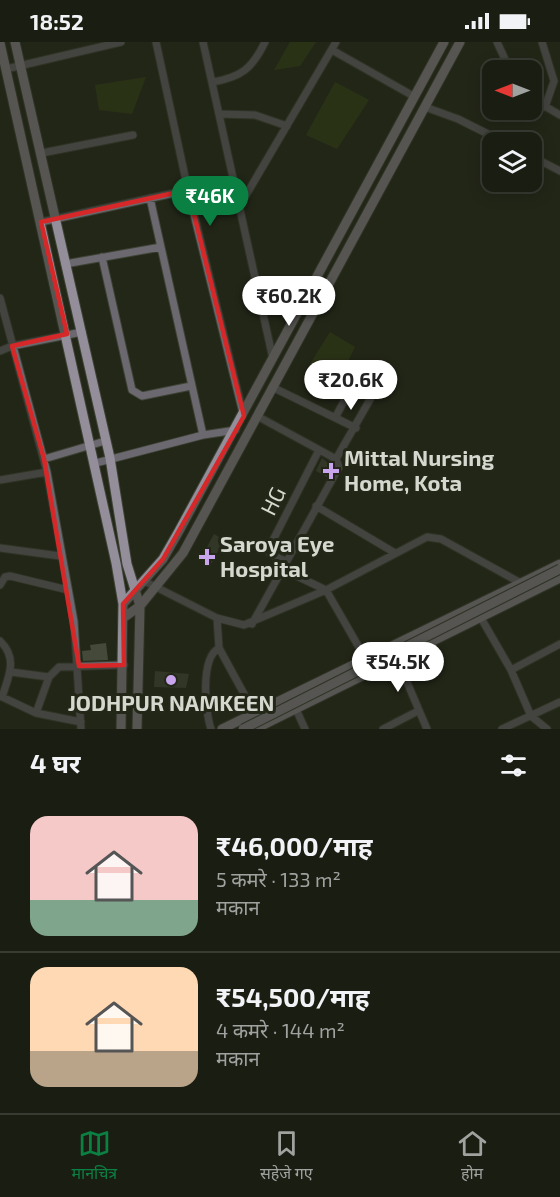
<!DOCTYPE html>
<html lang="hi">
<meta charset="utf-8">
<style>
body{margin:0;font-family:"Exo 2","Noto Sans Devanagari",sans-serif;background:#272a20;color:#f1f3f6;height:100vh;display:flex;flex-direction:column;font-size:22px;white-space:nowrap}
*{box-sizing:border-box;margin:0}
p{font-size:20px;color:#9fa29f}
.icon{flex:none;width:33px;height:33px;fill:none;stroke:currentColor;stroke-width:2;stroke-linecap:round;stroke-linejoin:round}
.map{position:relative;height:687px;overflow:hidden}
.panel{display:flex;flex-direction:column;background:#1a1d12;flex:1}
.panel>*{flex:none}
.needle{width:39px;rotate:270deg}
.fabs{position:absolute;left:482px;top:18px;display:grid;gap:12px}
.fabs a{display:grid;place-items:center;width:60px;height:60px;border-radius:12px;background:#1a1d12;box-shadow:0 3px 15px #0003,0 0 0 2px #383b32;font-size:30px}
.price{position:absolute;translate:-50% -51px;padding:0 14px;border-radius:21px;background:#fff;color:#222;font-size:20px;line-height:39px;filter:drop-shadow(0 2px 3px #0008)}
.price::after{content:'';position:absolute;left:50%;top:36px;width:18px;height:14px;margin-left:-9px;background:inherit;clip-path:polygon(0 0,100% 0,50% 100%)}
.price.current{background:#0b8043;color:#fff}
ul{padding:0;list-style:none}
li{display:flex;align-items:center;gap:18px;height:150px;padding:0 30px}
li+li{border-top:2px solid #383b32}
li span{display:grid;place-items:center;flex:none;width:168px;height:120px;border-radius:18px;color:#555}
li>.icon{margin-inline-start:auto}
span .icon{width:72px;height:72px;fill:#fffc;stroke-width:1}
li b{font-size:26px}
h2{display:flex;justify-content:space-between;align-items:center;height:72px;padding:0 30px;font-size:26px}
.status{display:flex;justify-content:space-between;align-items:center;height:42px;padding:0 30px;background:#1a1d12;direction:ltr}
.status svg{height:16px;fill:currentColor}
.menu{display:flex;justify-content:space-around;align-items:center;height:84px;border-top:2px solid #383b32;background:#1a1d12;font-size:16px;color:#9fa29f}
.menu a{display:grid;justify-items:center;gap:3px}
.menu .current{color:#0b8043}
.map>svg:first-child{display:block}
.green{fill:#344014}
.building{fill:#444939}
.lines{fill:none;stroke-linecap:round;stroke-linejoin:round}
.street-casing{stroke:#3e4335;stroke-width:9}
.secondary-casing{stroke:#3e4335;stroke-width:11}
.street{stroke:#6b6870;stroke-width:7}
.secondary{stroke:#948e9a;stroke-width:9}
.secondary-bridge-casing{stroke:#3e4335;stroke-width:11;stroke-linecap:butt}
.secondary-bridge{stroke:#948e9a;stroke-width:9}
.marked{fill:none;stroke:#d62828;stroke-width:4.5;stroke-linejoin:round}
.poi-dot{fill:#c9a5ee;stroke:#222718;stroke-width:2}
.labels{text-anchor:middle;stroke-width:6;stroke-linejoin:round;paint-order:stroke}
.poi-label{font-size:22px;font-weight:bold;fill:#d4d8ce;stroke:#222718;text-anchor:start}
.street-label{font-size:22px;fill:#d4d8ce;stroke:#222718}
</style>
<div class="status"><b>18:52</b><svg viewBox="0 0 49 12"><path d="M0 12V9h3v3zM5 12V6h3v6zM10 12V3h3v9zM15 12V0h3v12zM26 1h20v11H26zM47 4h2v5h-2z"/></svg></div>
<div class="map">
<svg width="560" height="687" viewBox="0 0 560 687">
<rect width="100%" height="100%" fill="#222718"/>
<path class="green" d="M290 0H316L300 24 274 28Z
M146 35 132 72 99 68 95 43Z
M335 40 369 58 337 107 306 93Z
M330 290 355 305 336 344 307 327Z"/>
<path class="building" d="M322 416 333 425 327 435 316 429Z
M214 492 224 498 210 524 200 518Z
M106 601 108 618 83 619 82 609 91 608 90 603Z
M155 629 189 632 186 646 154 645Z"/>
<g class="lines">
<defs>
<path id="street" d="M156 0 188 148 243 371
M203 0 273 317
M497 0 510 28
M542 0 554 39 545 65
M332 8 415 55
M6 27 121 0
M213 40C241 35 252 27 265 0
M531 56 560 73
M425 65 458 77 504 100
M219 72 255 73 287 84
M42 111 133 93
M531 114 560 129
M150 156 203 393
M239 165 336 0
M41 180 188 148
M102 215 132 348 142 354 191 344
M65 222 161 205
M0 256 47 430 74 579 81 687
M0 309 12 304 82 290
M272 345 356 386
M336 374 363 325
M44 417 105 399
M336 417 384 333
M96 421 203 393 236 388
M0 438 47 430
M316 464 395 511
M0 506 60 514
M285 519 270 512 268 508 319 408
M282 527 326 548 368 621
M144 539 217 576 244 583 326 548 427 495 441 497 519 540
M0 543 5 535 10 534 68 548
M217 576 219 606 255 672
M481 576 511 628 531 674 547 687
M252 582 339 425 336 417 257 374
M0 599C18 616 9 634 2 655
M395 612 427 687
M511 628 560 602
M11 630 49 635
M0 654 36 671 81 680
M295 665 305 687
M36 671 49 635 59 625 124 623
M211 687C205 669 200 616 219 606
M383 687 418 669
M502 687 560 660"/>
<path id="secondary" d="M15 0 110 416 127 522 140 564 137 687
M0 1 116 521 123 562 121 687
M123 562 163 517 179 489 444 0
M123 576 140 564 183 511 460 0
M222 687 560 522
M255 687 560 536"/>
</defs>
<use href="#street" class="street-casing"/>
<use href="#secondary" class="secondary-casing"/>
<use href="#street" class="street"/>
<use href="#secondary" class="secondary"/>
<defs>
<path id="secondary-bridge" d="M243 687 560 527"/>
</defs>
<use href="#secondary-bridge" class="secondary-bridge-casing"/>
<use href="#secondary-bridge" class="secondary-bridge"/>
</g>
<path d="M0 0H560V687H0ZM188 148 244 374 163 517 123 562 124 623 79 624 44 417 12 304 67 292 41 180Z" fill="#222718" fill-opacity=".55" fill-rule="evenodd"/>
<path class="marked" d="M188 148 244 374 163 517 123 562 124 623 79 624 44 417 12 304 67 292 41 180Z"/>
<g class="poi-dot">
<path d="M328 420h6v6h6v6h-6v6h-6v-6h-6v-6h6z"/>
<path d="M204 506h6v6h6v6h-6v6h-6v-6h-6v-6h6z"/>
<circle cx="171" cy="638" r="6"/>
</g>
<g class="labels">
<g class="poi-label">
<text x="344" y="424">Mittal Nursing<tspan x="344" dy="25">Home, Kota</tspan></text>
<text x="220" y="510">Saroya Eye<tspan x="220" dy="25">Hospital</tspan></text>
<text x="171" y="669" text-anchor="middle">JODHPUR NAMKEEN</text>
</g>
<g class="street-label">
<text transform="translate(273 459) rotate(-63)" y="8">HG</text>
</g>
</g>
</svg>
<div class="fabs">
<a><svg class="needle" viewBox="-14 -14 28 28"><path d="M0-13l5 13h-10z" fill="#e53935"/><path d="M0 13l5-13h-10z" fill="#9fa29f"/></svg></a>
<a><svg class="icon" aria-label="layers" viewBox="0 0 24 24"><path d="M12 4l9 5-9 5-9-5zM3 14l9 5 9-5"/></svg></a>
</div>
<b class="price current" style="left:210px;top:185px">₹46K</b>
<b class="price" style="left:289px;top:285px">₹60.2K</b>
<b class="price" style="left:351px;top:369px">₹20.6K</b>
<b class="price" style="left:398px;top:651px">₹54.5K</b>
</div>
<section class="panel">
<h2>4 घर<svg class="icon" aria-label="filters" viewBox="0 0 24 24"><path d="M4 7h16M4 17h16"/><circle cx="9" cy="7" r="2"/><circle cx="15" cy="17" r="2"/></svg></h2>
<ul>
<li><span style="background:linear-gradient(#f6c9c9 70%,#7fa58c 0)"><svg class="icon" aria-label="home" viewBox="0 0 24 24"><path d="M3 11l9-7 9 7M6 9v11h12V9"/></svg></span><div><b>₹46,000/माह</b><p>5 कमरे · 133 m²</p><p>मकान</p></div></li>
<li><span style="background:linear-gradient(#ffd9b3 70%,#b9a48a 0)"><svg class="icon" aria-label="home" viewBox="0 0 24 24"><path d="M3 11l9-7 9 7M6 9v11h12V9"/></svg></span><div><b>₹54,500/माह</b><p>4 कमरे · 144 m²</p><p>मकान</p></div></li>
</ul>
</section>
<nav class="menu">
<a class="current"><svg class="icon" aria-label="map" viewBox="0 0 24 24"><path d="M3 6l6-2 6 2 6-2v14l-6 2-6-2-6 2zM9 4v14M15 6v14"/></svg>मानचित्र</a>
<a><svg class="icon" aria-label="saved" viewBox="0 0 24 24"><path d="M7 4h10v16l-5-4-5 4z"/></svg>सहेजे गए</a>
<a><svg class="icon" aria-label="home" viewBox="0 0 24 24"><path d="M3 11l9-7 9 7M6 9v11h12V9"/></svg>होम</a>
</nav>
